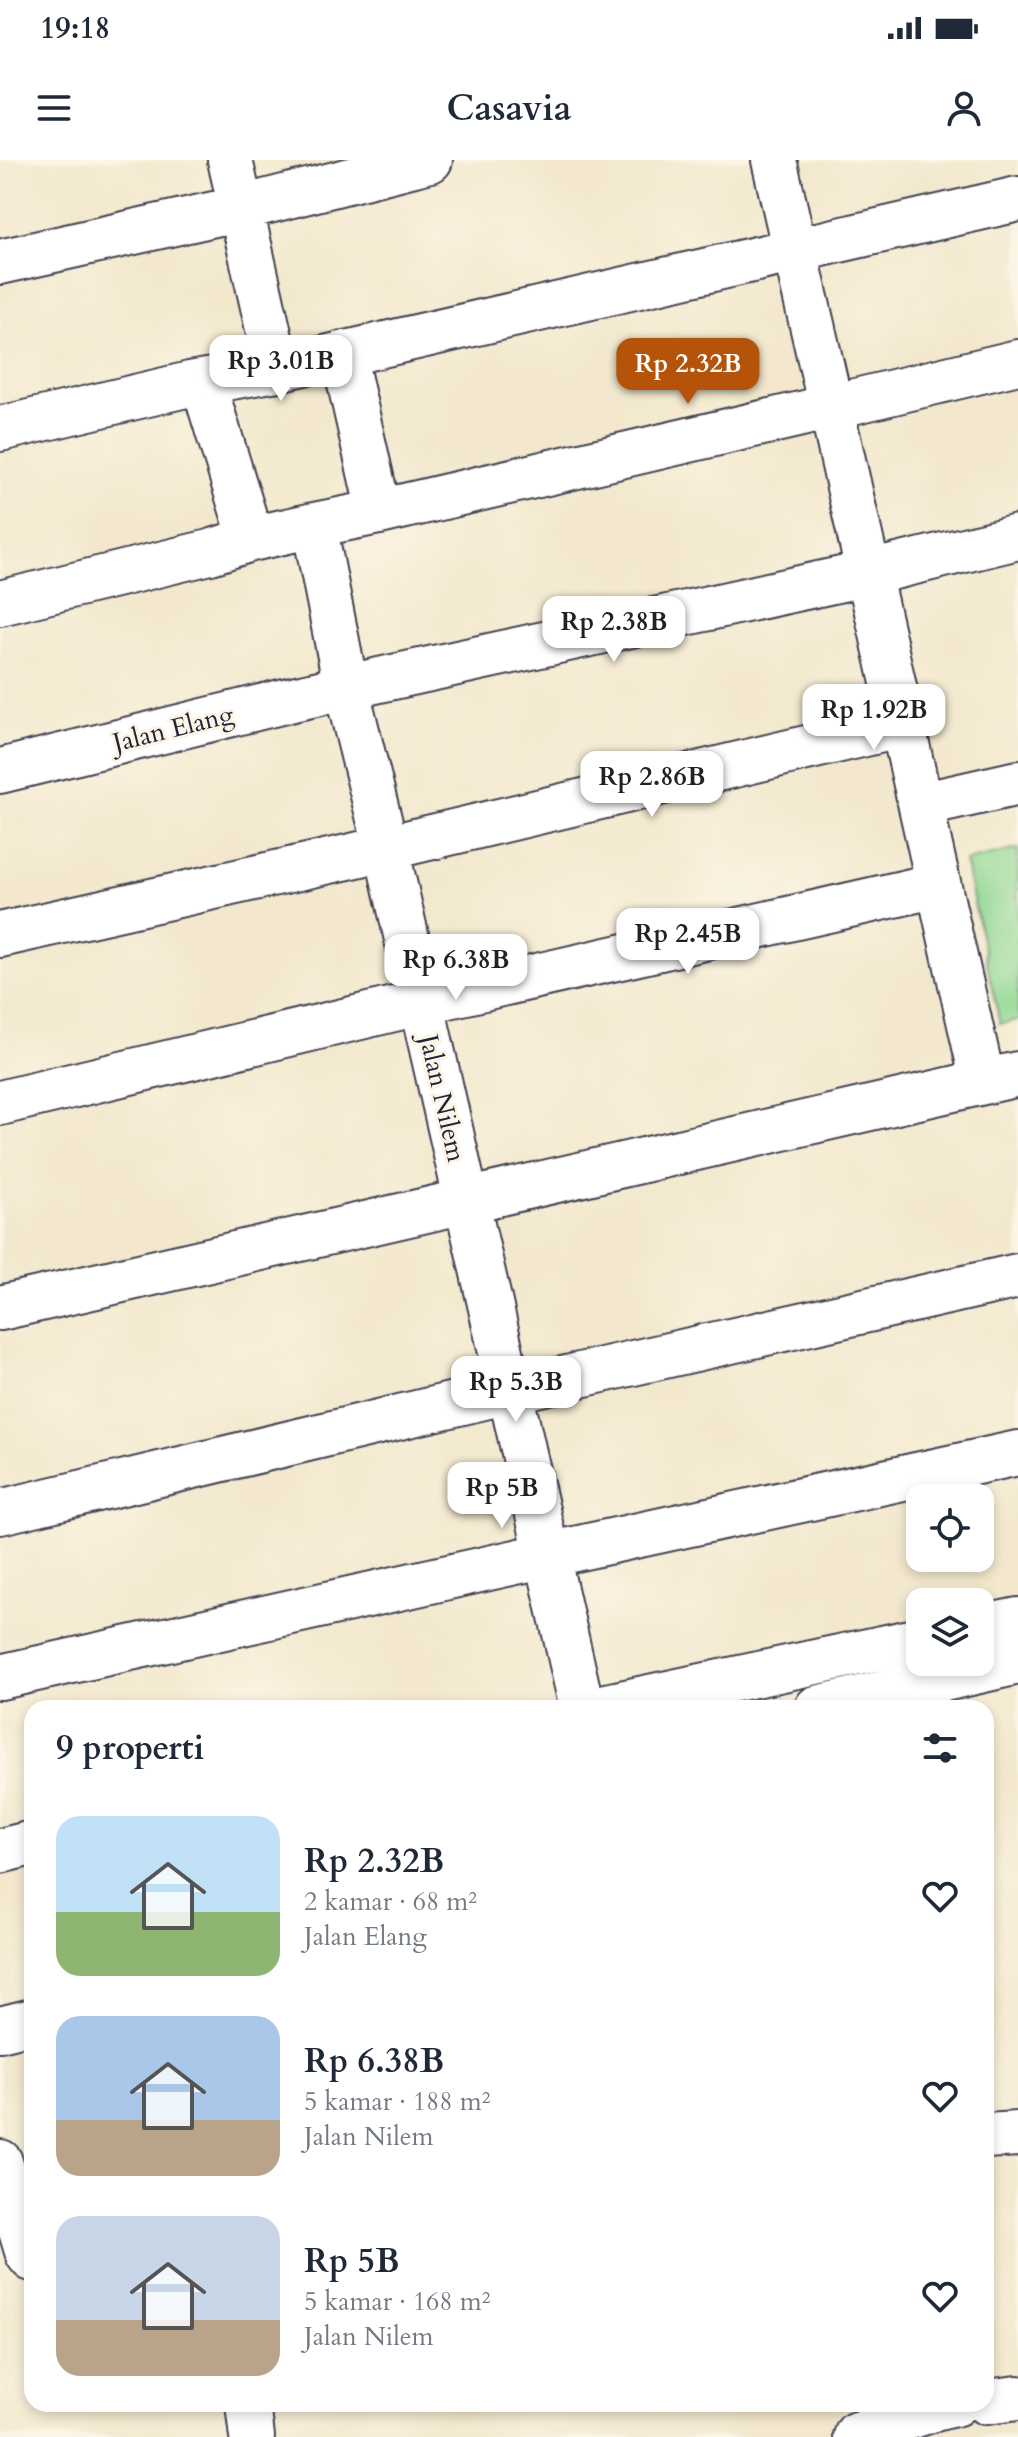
<!DOCTYPE html>
<html lang="id">
<meta charset="utf-8">
<style>
body{margin:0;font-family:Cardo,serif;background:#f2f2f3;color:#1f2937;height:100vh;display:flex;flex-direction:column;font-size:30px;white-space:nowrap}
*{box-sizing:border-box;margin:0}
p{font-size:26px;color:#747a83}
.icon{flex:none;width:44px;height:44px;fill:none;stroke:currentColor;stroke-width:2;stroke-linecap:round;stroke-linejoin:round}
.map{position:relative;flex:1;overflow:hidden}
.drawer{position:absolute;left:24px;top:1540px;width:970px;height:712px;display:flex;flex-direction:column;background:#fff;border-radius:24px;box-shadow:0 4px 12px #0003}
.drawer>*{flex:none}
.buttons{position:absolute;left:906px;top:1324px;display:grid;gap:16px}
.buttons a{display:grid;place-items:center;width:88px;height:88px;border-radius:16px;background:#fff;box-shadow:0 4px 12px #0003;font-size:40px}
.price{position:absolute;translate:-50% -68px;padding:0 18px;border-radius:16px;background:#fff;color:#222;font-size:26px;line-height:52px;filter:drop-shadow(0 2px 4px #0008)}
.price::after{content:'';position:absolute;left:50%;top:48px;width:24px;height:18px;margin-left:-12px;background:inherit;clip-path:polygon(0 0,100% 0,50% 100%)}
.price.current{background:#b45309;color:#fff}
ul{padding:0;list-style:none}
li{display:flex;align-items:center;gap:24px;height:200px;padding:0 32px}
li span{display:grid;place-items:center;flex:none;width:224px;height:160px;border-radius:24px;color:#555}
li>.icon{margin-inline-start:auto}
span .icon{width:96px;height:96px;fill:#fffc;stroke-width:1}
li b{font-size:34px}
h2{display:flex;justify-content:space-between;align-items:center;height:96px;padding:0 32px;font-size:34px}
.status{display:flex;justify-content:space-between;align-items:center;height:56px;padding:0 40px;background:#fff;direction:ltr}
.status svg{height:22px;fill:currentColor}
header{display:flex;justify-content:space-between;align-items:center;height:104px;padding:0 32px;background:#fff;font-size:36px;font-weight:600}
.map>svg:first-child{display:block}
.green{fill:#8ed792;stroke:#587c66;stroke-width:2}
.lines{fill:none;stroke-linecap:round;stroke-linejoin:round}
.minor-casing{stroke:#414051;stroke-width:48}
.minor{stroke:#fff;stroke-width:44}
.labels{text-anchor:middle;stroke-width:6;stroke-linejoin:round;paint-order:stroke}
.street-label{font-size:26px;fill:#22223b;stroke:#fcf5e5}
</style>
<div class="status"><b>19:18</b><svg viewBox="0 0 49 12"><path d="M0 12V9h3v3zM5 12V6h3v6zM10 12V3h3v9zM15 12V0h3v12zM26 1h20v11H26zM47 4h2v5h-2z"/></svg></div>
<header><svg class="icon" aria-label="menu" viewBox="0 0 24 24"><path d="M4 6h16M4 12h16M4 18h16"/></svg>Casavia<svg class="icon" aria-label="person" viewBox="0 0 24 24"><circle cx="12" cy="8" r="4"/><path d="M4 21q1-7 8-7t8 7"/></svg></header>
<div class="map">
<svg width="1018" height="2277" viewBox="0 0 1018 2277">
<rect width="100%" height="100%" fill="#fcf5e5"/>
<filter id="ink" filterUnits="userSpaceOnUse"><feTurbulence type="fractalNoise" baseFrequency=".0125" numOctaves="2"/><feDisplacementMap in="SourceGraphic" scale="16" xChannelSelector="R" yChannelSelector="G"/><feConvolveMatrix kernelMatrix="1 2 1 2 8 2 1 2 1" color-interpolation-filters="sRGB"/></filter>
<filter id="wash" filterUnits="userSpaceOnUse"><feTurbulence type="fractalNoise" baseFrequency=".006" numOctaves="4" result="noise"/><feDisplacementMap in="SourceGraphic" scale="32" xChannelSelector="R" yChannelSelector="G"/><feGaussianBlur stdDeviation="1.8" result="paint"/><feColorMatrix in="noise" values="0 0 0 0 0 0 0 0 0 0 0 0 0 0 0 0 0 1.4 0 .05"/><feComposite in="paint" operator="in"/></filter>
<g filter="url(#wash)">
<rect width="100%" height="100%" fill="#f3e8cd"/>
<path class="green" d="M1018 689V860L1000 864 965 701Z"/>
</g>
<g filter="url(#ink)">
<g class="lines">
<defs>
<path id="minor" d="M230 0 277 209
M0 102 241 48 430 0
M203 222 251 379 314 365 346 527 386 687 582 1548
M0 269 190 224 277 209 1018 39
M379 352 831 247 774 0
M314 365 379 352 343 193
M0 443 210 392 251 379
M0 611 297 538 869 413 1018 377
M921 645 1018 623
M0 775 352 696 903 565
M983 922 831 247 1018 202
M0 943 444 837 938 725
M0 1148 1018 914
M0 1352 509 1231 1018 1116
M980 1468 1018 1460
M0 1517 547 1395 1018 1293
M597 1548 920 1480
M817 1548 1018 1502
M0 1691 32 1683
M0 1869 32 1861
M986 1976 1018 1974
M0 2002 28 2094 32 2099
M986 2242 1018 2238
M248 2244 252 2277
M856 2277 857 2274C891 2265 920 2251 955 2244"/>
</defs>
<use href="#minor" class="minor-casing"/>
<use href="#minor" class="minor"/>
</g>
</g>
<g class="labels">
<g class="street-label">
<text transform="translate(173 568) rotate(-14)" y="9">Jalan Elang</text>
<text transform="translate(443 938) rotate(77)" y="9">Jalan Nilem</text>
</g>
</g>
</svg>
<div class="buttons">
<a><svg class="icon" aria-label="locate" viewBox="0 0 24 24"><circle cx="12" cy="12" r="6"/><path d="M12 2v4M12 18v4M2 12h4M18 12h4"/></svg></a>
<a><svg class="icon" aria-label="layers" viewBox="0 0 24 24"><path d="M12 4l9 5-9 5-9-5zM3 14l9 5 9-5"/></svg></a>
</div>
<b class="price" style="left:281px;top:243px">Rp 3.01B</b>
<b class="price current" style="left:688px;top:246px">Rp 2.32B</b>
<b class="price" style="left:614px;top:504px">Rp 2.38B</b>
<b class="price" style="left:874px;top:592px">Rp 1.92B</b>
<b class="price" style="left:652px;top:659px">Rp 2.86B</b>
<b class="price" style="left:688px;top:816px">Rp 2.45B</b>
<b class="price" style="left:456px;top:842px">Rp 6.38B</b>
<b class="price" style="left:516px;top:1264px">Rp 5.3B</b>
<b class="price" style="left:502px;top:1370px">Rp 5B</b>
<section class="drawer">
<h2>9 properti<svg class="icon" aria-label="filters" viewBox="0 0 24 24"><path d="M4 7h16M4 17h16"/><circle cx="9" cy="7" r="2"/><circle cx="15" cy="17" r="2"/></svg></h2>
<ul>
<li><span style="background:linear-gradient(#bfe0f5 60%,#8fb573 0)"><svg class="icon" aria-label="home" viewBox="0 0 24 24"><path d="M3 11l9-7 9 7M6 9v11h12V9"/></svg></span><div><b>Rp 2.32B</b><p>2 kamar · 68 m²</p><p>Jalan Elang</p></div><svg class="icon" aria-label="heart" viewBox="0 0 24 24"><path d="M12 20l-8-8c-3-5 5-10 8-4 3-6 11-1 8 4z"/></svg></li>
<li><span style="background:linear-gradient(#a9c7e8 65%,#b9a48a 0)"><svg class="icon" aria-label="home" viewBox="0 0 24 24"><path d="M3 11l9-7 9 7M6 9v11h12V9"/></svg></span><div><b>Rp 6.38B</b><p>5 kamar · 188 m²</p><p>Jalan Nilem</p></div><svg class="icon" aria-label="heart" viewBox="0 0 24 24"><path d="M12 20l-8-8c-3-5 5-10 8-4 3-6 11-1 8 4z"/></svg></li>
<li><span style="background:linear-gradient(#c9d6e8 65%,#b9a48a 0)"><svg class="icon" aria-label="home" viewBox="0 0 24 24"><path d="M3 11l9-7 9 7M6 9v11h12V9"/></svg></span><div><b>Rp 5B</b><p>5 kamar · 168 m²</p><p>Jalan Nilem</p></div><svg class="icon" aria-label="heart" viewBox="0 0 24 24"><path d="M12 20l-8-8c-3-5 5-10 8-4 3-6 11-1 8 4z"/></svg></li>
</ul>
</section>
</div>
